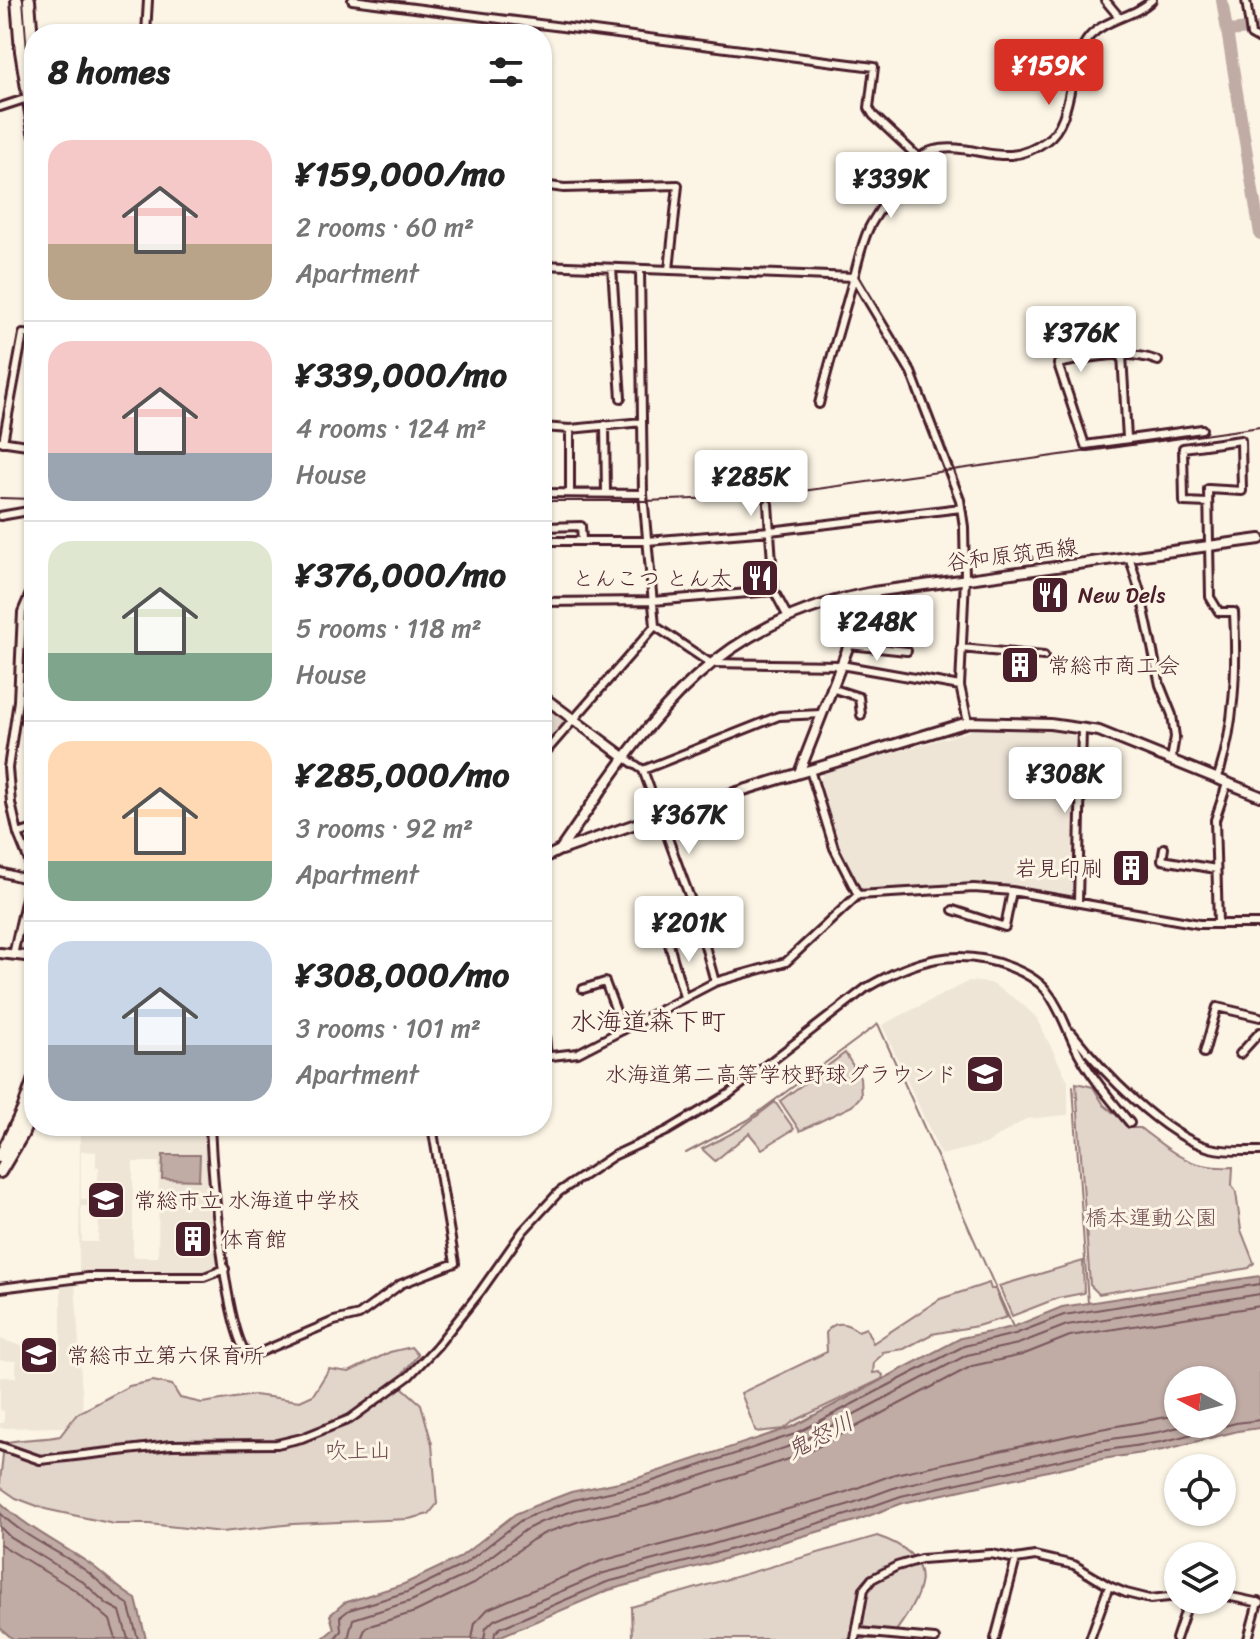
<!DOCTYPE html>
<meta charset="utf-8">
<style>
body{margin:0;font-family:Sriracha,"Klee One",sans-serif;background:#f2f2f2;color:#222;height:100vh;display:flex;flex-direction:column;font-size:30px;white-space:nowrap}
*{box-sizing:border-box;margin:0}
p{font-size:26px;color:#767676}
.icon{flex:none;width:44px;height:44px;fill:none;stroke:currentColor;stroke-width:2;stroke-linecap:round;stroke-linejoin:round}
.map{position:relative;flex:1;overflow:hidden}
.side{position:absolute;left:24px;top:24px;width:528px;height:1112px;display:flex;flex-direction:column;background:#fff;border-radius:32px;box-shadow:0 2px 6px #0004}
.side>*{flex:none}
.needle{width:52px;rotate:277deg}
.controls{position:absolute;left:1164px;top:1366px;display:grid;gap:16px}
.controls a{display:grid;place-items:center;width:72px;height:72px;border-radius:50%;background:#fff;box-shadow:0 2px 6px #0004;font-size:40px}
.price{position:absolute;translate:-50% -68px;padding:0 18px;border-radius:8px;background:#fff;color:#222;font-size:26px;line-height:52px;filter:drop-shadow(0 2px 4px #0008)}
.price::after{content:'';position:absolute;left:50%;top:48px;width:24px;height:18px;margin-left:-12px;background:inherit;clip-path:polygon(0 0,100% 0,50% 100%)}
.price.selected{background:#d93025;color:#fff}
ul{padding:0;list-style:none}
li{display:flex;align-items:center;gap:24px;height:200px;padding:0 24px}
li+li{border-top:2px solid #e0e0e0}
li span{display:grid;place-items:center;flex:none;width:224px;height:160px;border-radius:24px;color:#555}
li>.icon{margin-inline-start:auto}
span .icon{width:96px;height:96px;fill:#fffc;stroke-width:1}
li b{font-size:34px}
h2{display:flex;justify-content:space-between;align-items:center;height:96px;padding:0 24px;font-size:34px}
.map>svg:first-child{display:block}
.built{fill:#eee5d7;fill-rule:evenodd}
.green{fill:#e2d5ca;stroke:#967a7a;stroke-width:2}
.water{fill:#c0aca5;stroke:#917474;stroke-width:2;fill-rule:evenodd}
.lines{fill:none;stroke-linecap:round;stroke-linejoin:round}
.shore{stroke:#79575c;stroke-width:2}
.stream{stroke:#917474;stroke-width:2}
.river{stroke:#c0aca5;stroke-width:12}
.street-casing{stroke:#4a1f2b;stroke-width:12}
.secondary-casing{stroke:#4a1f2b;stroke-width:14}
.highway-casing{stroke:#4a1f2b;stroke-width:16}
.street{stroke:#fcf5e5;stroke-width:6}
.secondary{stroke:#fcf5e5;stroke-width:8}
.highway{stroke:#fcf5e5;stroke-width:10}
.rail{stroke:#4a1f2b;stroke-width:2}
.labels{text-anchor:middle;stroke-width:6;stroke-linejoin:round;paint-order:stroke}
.street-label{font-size:22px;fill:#4a1f2b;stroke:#fcf5e5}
.poi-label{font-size:22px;fill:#4a1f2b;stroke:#fcf5e5;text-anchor:start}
.park-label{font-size:22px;fill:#704c53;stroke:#fcf5e5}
.water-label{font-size:24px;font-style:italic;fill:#6d4950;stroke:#fcf5e5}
.quarter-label{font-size:26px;fill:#4a1f2b;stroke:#fcf5e5}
</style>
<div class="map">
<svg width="1260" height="1639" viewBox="0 0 1260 1639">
<rect width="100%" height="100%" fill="#fcf5e5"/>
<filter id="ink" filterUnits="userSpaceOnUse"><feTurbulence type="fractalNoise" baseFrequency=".0125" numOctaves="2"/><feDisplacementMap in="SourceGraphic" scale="16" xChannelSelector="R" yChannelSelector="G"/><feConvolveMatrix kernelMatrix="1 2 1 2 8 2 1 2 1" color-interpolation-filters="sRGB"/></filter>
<g filter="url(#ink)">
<path class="built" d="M984 727 1067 732V735L1078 736 1074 899 991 885 859 893 836 845 816 778 822 777V773Z
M969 981 991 983 1020 1002 1036 1017 1068 1081V1115L1026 1119 986 1144 941 1155 882 1025Z
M80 1126H207L208 1192 209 1200 212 1201 221 1264 204 1275H198L82 1274 79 1271ZM81 1151 96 1152V1167H99L96 1199H81ZM133 1162H159L158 1257H133ZM81 1206H103V1217H99L98 1242H82Z
M75 1281 84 1424 65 1427 0 1428V1423H4V1411L0 1410V1377H16V1361L0 1360V1339L25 1347 61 1350V1283Z"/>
<path class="green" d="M542 700 569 721 542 751Z
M845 1053 860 1077 861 1096 852 1106 800 1131 780 1101Z
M1076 1083 1093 1087 1104 1105 1132 1128H1140C1173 1153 1190 1170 1233 1167L1232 1185 1236 1192 1241 1230 1254 1263 1249 1268 1099 1294 1090 1285Z
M775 1102 794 1129 762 1149 749 1133 715 1161 702 1149 740 1129Z
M1083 1261 1084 1293 1058 1298 1012 1316 999 1286Z
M989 1283 991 1289H995L1007 1317 977 1326 932 1334 904 1349 882 1352 883 1354 874 1362 873 1373 879 1372 883 1375 882 1379 794 1421 784 1429 756 1432 741 1393 827 1352 826 1333C834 1319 847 1323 858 1331L866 1328 873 1343 940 1299Z
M411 1347 418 1355 402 1374 403 1388 421 1404 432 1444 437 1504 429 1514 409 1519 293 1524 222 1532 149 1524H114L45 1509 16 1498 0 1487C0 1471 4 1459 3 1443 22 1438 41 1440 60 1436L77 1414 129 1386 153 1381 172 1385 180 1398 202 1403 254 1395 300 1401 313 1395 329 1369 349 1372 390 1352Z
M877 1536C944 1558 922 1597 890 1639H632L631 1607Z"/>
<path class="water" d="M163 1155H200L199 1180 162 1179Z
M1260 1276V1428L1238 1431 1163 1450 1102 1459 903 1503 855 1521 707 1564 609 1590 494 1639H322L334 1629 330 1615 344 1603 404 1584 459 1558 515 1514 534 1506 571 1492 638 1478 792 1427 961 1338 1013 1327 1062 1307ZM1222 1380V1424H1178V1380Z
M0 1502C27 1528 59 1543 90 1564 106 1575 118 1589 136 1599L146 1639H13L0 1628Z"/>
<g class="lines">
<path class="shore" d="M0 1513C26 1539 60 1551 89 1573 102 1584 113 1595 128 1604L138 1639
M0 1527 10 1537 82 1581 107 1604 120 1611 128 1639
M0 1544 75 1590 110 1620 116 1639
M334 1639 341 1631 340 1617 349 1610 407 1592 463 1565 520 1521 537 1513 573 1500 641 1485 795 1434 964 1346 1015 1334 1064 1315 1260 1284
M348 1639 353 1619 411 1601 468 1574 525 1530 541 1522 576 1510 644 1495 799 1443 967 1355 1018 1344 1067 1325 1260 1294
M361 1639 366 1627 415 1612 473 1584 532 1540 545 1533 580 1521 647 1506 804 1454 972 1366 1022 1355 1070 1336 1260 1306
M472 1639 475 1623 488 1609 601 1561 699 1535 846 1492 895 1474 1095 1430 1178 1415
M484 1639 486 1628 494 1620 604 1573 703 1547 850 1504 899 1486 1098 1441 1159 1432 1191 1424
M494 1639 495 1633 500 1628 607 1582 705 1557 853 1513 901 1496 1100 1451 1161 1442 1236 1423 1260 1420"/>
<path class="stream" d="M1073 1086 1088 1303
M686 1153 748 1120 878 1024 1013 1327"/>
<path class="river" d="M1222 0 1260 234
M1228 31 1260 28"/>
<defs>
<path id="street" d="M352 0 874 67 869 108 873 115 919 158
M1105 0 1120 18
M1246 0 1251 35 1260 40
M146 34 148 0
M0 107 34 96
M542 185 564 188 678 185 669 270
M542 265 854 277
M612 268 621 398
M854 277 911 372 960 500 964 527 965 578 960 686 968 722
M1122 355 1127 438
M1158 361C1126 349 1091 357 1058 364L1085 445 1202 429
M819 404C829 362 842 321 853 280 858 263 861 245 869 228 877 212 889 197 900 182 909 170 918 154 934 150 975 141 1004 172 1046 141 1076 120 1066 63 1090 36 1107 18 1135 17 1152 0
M605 425 606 493
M542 427 570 429 642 422
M570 429V493
M0 441 34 446
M3 442 23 334 34 335
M542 493 643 494
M1208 503 1184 502 1183 448 1241 440 1242 491 1208 489 1210 597 1219 612H1234C1237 669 1235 727 1217 780
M768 504 774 591 788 617
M0 516 34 510
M542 541H647L770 531 961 508
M544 541V527L581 526 582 541
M1129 556 1141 595 1160 685 1172 715 1175 737 1171 760
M542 602 653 601 774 591
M655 626 710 663 841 665 960 686
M849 645 907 651
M961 648 1044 656
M831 688 859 697 861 715
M542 756 655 626 643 494 640 269
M624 757 643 770 697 917 715 982
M643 770 779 716 821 714
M810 770 834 848 858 895
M18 834 34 829
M1164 848 1162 860 1216 869
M0 872 30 880
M1078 902 1082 728
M953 910 1005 927 1012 891
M1218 924 1215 820 1227 784
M667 937 684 997
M13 955 30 880 29 861 18 834 11 803 8 768 18 701 22 612 34 584
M583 989 605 982 623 1030
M542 1003 547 1057
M1072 1033C1102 1071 1162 1135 1210 1148 1226 1152 1244 1151 1260 1151
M1204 1053 1217 1007 1260 1017
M1240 1054 1260 1032
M542 1057 578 1053 715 982 786 962 858 895 974 888 1012 891 1199 924H1260
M210 1126C212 1168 224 1331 249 1357L334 1321 359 1315 401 1284 455 1263 432 1126
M0 1288 88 1277H204L225 1269
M0 1446 40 1460 171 1445 277 1444 302 1438 350 1419 409 1376 437 1346 480 1292 523 1231 559 1192 613 1156 667 1131 729 1094 866 988C914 960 957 946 1010 967 1023 972 1037 979 1046 990 1059 1006 1065 1025 1074 1044 1087 1072 1110 1099 1130 1123
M1222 1595 1260 1603
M858 1632 935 1639
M855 1639 864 1589 872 1579 897 1566 921 1559 991 1554 1016 1559 1035 1556 1074 1565 1109 1586 1126 1593 1150 1599 1178 1596
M995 1639 1016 1559
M1090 1639 1109 1586
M1176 1639 1189 1600
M1248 1639 1258 1602"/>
<path id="secondary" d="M542 696 624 757
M799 773 849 645 875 608 873 592
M562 850 658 816 968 722 1050 724 1099 731 1260 796
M542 859 560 850C649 721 707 624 873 592L1260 539
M0 953 34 957"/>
<path id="highway" d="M17 0 21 51 34 132
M29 0 34 67
M0 1157 23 1110 34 1079
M0 1172 22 1135 34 1106"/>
</defs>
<use href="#street" class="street-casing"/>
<use href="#secondary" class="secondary-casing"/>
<use href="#highway" class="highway-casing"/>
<use href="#street" class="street"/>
<use href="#secondary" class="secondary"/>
<use href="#highway" class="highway"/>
<path class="rail" d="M0 498 34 499
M542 501H645L767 496 1260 427"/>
</g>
</g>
<defs>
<symbol id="restaurant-square" viewBox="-11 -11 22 22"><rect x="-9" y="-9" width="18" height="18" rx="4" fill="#4a1f2b" stroke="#fcf5e5"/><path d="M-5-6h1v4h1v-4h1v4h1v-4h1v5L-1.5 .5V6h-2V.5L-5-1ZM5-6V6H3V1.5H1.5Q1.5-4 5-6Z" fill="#fff"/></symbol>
<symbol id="building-square" viewBox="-11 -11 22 22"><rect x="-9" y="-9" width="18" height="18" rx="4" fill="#4a1f2b" stroke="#fcf5e5"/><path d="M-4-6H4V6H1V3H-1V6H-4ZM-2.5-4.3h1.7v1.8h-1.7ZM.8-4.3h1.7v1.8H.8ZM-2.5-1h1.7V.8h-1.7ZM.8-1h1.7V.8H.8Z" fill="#fff"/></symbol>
<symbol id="school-square" viewBox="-11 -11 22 22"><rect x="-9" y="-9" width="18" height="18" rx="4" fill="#4a1f2b" stroke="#fcf5e5"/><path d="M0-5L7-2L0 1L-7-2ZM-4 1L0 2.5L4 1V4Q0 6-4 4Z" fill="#fff"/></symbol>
</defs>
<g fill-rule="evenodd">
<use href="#restaurant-square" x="738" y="556" width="44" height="44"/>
<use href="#restaurant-square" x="1028" y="573" width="44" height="44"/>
<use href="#building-square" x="998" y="643" width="44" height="44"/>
<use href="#building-square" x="1109" y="846" width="44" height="44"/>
<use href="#school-square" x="963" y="1052" width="44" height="44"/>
<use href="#school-square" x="84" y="1178" width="44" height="44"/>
<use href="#building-square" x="171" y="1217" width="44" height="44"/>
<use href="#school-square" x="17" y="1333" width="44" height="44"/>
</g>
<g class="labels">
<g class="street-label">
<text transform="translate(1012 554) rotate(-7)" y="8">谷和原筑西線</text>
</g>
<g class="poi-label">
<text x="732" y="586" text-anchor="end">とんこつ とん太</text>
<text x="1078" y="603">New Dels</text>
<text x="1048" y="673">常総市商工会</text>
<text x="1103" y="876" text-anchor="end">岩見印刷</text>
<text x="957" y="1082" text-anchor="end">水海道第二高等学校野球グラウンド</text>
<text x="134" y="1208">常総市立 水海道中学校</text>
<text x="221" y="1247">体育館</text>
<text x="67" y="1363">常総市立第六保育所</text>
</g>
<g class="park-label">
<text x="1151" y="1225">橋本運動公園</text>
<text x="358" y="1458">吹上山</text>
</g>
<g class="water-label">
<text transform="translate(820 1436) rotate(-27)" y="8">鬼怒川</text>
</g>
<g class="quarter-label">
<text x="648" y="1030">水海道森下町</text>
</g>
</g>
</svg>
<div class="controls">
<a><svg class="needle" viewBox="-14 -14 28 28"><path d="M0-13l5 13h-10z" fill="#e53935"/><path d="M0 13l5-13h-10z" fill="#767676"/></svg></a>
<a><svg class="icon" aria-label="locate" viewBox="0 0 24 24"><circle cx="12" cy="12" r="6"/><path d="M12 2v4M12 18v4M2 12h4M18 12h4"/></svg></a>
<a><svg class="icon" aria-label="layers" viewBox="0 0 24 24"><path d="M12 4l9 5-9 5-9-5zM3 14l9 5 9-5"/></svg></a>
</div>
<b class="price selected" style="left:1049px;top:107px">¥159K</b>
<b class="price" style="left:891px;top:220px">¥339K</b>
<b class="price" style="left:1081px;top:374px">¥376K</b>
<b class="price" style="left:751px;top:518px">¥285K</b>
<b class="price" style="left:877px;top:663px">¥248K</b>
<b class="price" style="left:1065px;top:815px">¥308K</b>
<b class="price" style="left:689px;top:856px">¥367K</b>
<b class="price" style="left:689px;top:964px">¥201K</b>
<section class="side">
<h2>8 homes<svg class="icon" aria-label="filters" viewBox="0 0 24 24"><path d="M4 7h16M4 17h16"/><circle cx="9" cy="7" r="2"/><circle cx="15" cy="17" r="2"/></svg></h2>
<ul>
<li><span style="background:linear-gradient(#f6c9c9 65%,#b9a48a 0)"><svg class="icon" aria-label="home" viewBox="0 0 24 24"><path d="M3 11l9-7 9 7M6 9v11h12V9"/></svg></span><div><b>¥159,000/mo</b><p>2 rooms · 60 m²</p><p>Apartment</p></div></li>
<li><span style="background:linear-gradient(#f6c9c9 70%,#9aa5b1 0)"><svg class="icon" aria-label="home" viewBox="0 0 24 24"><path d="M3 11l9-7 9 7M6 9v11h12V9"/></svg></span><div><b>¥339,000/mo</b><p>4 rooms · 124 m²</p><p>House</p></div></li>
<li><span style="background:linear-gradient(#dfe7d0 70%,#7fa58c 0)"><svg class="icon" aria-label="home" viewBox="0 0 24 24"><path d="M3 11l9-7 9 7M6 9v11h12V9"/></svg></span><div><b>¥376,000/mo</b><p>5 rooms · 118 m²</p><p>House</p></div></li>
<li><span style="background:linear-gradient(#ffd9b3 75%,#7fa58c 0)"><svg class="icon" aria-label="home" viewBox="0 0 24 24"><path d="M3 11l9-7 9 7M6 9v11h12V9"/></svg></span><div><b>¥285,000/mo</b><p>3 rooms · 92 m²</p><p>Apartment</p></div></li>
<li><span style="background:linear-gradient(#c9d6e8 65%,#9aa5b1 0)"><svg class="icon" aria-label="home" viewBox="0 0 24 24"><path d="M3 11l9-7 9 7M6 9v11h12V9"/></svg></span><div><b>¥308,000/mo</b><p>3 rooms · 101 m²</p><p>Apartment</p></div></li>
</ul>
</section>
</div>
